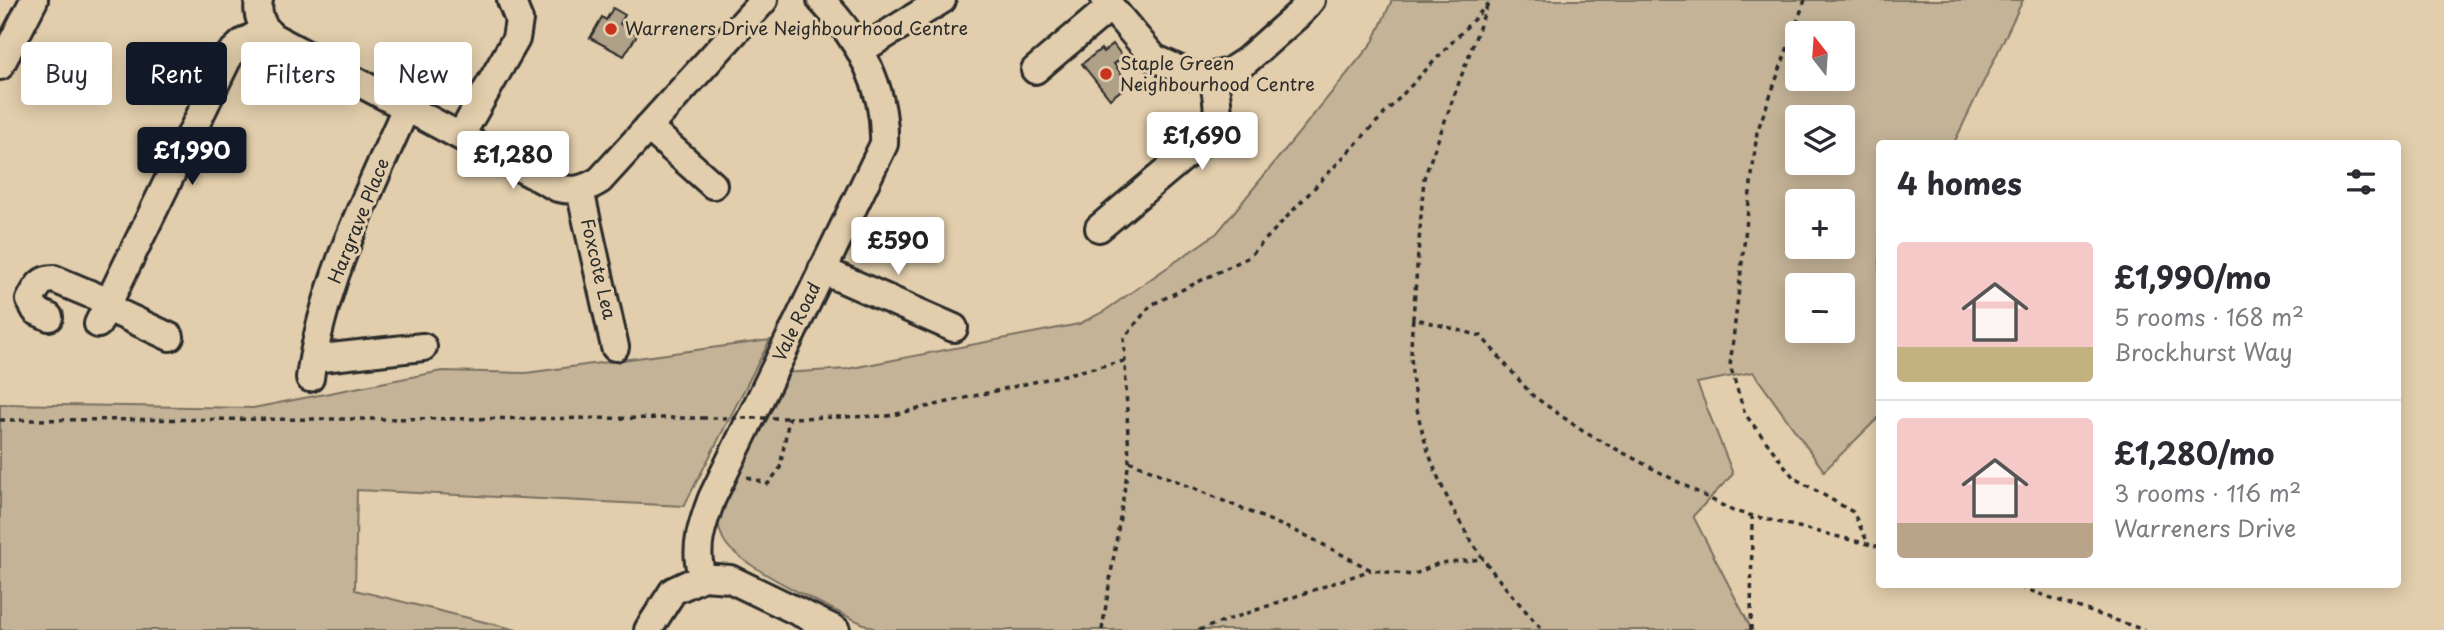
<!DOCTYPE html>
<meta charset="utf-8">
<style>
body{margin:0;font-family:"Playpen Sans",sans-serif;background:#f7f7f7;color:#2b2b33;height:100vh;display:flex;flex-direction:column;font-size:26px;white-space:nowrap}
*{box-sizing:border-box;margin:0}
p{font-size:23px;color:#7c7c81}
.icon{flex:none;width:38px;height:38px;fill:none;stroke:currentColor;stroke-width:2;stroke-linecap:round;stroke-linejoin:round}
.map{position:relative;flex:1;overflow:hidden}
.details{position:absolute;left:1876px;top:140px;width:525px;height:448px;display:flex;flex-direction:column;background:#fff;border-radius:7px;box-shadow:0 4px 18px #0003}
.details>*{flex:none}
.banner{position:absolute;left:21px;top:42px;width:665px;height:63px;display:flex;gap:14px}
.needle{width:46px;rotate:343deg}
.fabs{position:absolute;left:1785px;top:21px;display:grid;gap:14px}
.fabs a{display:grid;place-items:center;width:70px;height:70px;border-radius:7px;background:#fff;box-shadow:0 4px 18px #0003;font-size:35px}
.price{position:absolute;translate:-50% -60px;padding:0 16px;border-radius:7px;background:#fff;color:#222;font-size:23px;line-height:46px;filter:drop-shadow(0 2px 4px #0008)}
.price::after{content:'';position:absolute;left:50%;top:42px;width:21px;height:16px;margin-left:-10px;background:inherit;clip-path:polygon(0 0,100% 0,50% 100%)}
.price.on{background:#111827;color:#fff}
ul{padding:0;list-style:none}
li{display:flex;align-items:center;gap:21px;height:175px;padding:0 21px}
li+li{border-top:2px solid #e1e1e2}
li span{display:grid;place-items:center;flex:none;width:196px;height:140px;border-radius:7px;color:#555}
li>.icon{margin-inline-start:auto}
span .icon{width:84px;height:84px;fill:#fffc;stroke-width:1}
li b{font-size:30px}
h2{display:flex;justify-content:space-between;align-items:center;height:84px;padding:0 21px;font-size:30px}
.chip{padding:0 24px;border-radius:7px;background:#fff;box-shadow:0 4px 18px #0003;font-size:24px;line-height:63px}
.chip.on{background:#111827;color:#fff}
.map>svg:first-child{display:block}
.green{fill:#c4b397;stroke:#786f61;stroke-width:2;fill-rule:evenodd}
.building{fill:#afa088;stroke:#2b2b2b;stroke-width:2}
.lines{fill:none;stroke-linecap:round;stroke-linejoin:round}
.minor-casing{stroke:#2b2b2b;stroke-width:32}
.path{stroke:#2b2b2b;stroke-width:3.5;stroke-dasharray:5 5;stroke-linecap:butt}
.minor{stroke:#e2ceac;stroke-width:26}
.path-bridge{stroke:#2b2b2b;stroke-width:3.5;stroke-dasharray:5 5;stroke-linecap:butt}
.poi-dot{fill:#c8321e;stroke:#e2ceac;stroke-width:2.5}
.labels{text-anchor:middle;stroke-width:6;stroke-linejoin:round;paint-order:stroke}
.poi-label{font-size:18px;fill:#2b2b2b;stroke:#e2ceac;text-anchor:start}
.street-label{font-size:18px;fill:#2b2b2b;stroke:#e2ceac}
</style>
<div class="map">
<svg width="2444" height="630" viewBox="0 0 2444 630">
<rect width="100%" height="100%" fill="#e2ceac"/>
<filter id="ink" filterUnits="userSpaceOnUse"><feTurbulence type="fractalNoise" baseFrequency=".0143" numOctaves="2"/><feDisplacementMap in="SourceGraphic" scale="14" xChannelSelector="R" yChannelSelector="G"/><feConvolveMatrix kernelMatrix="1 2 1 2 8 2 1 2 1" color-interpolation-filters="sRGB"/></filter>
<g filter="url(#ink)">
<path class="green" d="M1392 0H2023L1954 143 1880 144 1879 417 1824 471 1753 372 1697 383 1733 474 1693 516 1752 630H877C846 616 746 570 727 545 720 536 719 527 717 515L783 373 847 369 1079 324 1103 312 1217 233 1373 42ZM1797 33H1843V79H1797ZM1797 117H1843V163H1797ZM1797 201H1843V247H1797ZM1797 285H1843V331H1797Z
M770 340 684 506 357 490 355 590 517 630H0V404L253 408 442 371 526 373Z"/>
<path class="building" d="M613 8 625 15 620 24 637 35 624 56 590 38 602 17 606 20Z
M1113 44 1123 57 1114 64 1129 84 1110 99 1082 64 1101 49 1103 52Z"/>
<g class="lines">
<defs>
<path id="minor" d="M259 0C256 15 262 27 273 37L558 188C574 192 586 189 600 180L764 0
M1105 0 1154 58 1194 76H1213L1229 72 1246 61 1300 13 1311 0
M861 50 942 0
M0 66 34 0
M1035 70 1110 7
M648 127 713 185
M461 135 516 39 519 20 511 0
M580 190 615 347
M1099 228 1212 133C1222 114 1216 96 1213 76
M822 270 954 328
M106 307 170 337
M49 317 36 311 30 300C37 288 39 279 54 279L109 302
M98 324 230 54 242 43 265 30
M313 359 423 347
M310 378C323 282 367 196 406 108
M703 577C692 551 703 522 712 498L884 144C886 88 859 39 821 0
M648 630 673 591 703 577 730 579 836 630"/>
</defs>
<use href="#minor" class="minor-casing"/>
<path class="path" d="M1805 0 1757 132 1730 366 1745 414 1794 478 1853 512 1869 545
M1487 6 1424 178 1413 318 1481 336 1532 395 1584 432 1733 511 1880 547
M1413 319C1403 405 1435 490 1484 560 1501 584 1523 607 1542 630
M0 420 702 418
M1129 461 1307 536 1371 570 1413 575 1439 563 1484 559
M747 477 768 484 780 468 789 418 888 416 1124 361
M2011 584 2144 630
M1102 630 1129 461 1124 338 1151 305 1249 257 1492 0
M1199 630 1371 570
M1751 630 1752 517"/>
<use href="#minor" class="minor"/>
<path class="path-bridge" d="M702 418H789"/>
</g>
</g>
<g class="poi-dot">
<circle cx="611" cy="29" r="7"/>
<circle cx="1106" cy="74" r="7"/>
</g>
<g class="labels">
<g class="poi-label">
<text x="625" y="35">Warreners Drive Neighbourhood Centre</text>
<text x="1120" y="70">Staple Green<tspan x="1120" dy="21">Neighbourhood Centre</tspan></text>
</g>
<g class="street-label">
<text transform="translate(359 221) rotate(-68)" y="6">Hargrave Place</text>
<text transform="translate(598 269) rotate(77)" y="6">Foxcote Lea</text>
<text transform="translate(797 322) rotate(-64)" y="6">Vale Road</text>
</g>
</g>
</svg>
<div class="fabs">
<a><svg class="needle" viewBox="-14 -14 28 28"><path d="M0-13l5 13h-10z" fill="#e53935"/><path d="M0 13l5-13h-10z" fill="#7c7c81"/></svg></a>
<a><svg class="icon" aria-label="layers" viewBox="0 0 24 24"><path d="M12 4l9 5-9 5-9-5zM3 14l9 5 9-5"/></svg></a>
<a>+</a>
<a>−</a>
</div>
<b class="price" style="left:1202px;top:172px">£1,690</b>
<b class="price on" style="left:192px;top:187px">£1,990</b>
<b class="price" style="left:513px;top:191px">£1,280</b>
<b class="price" style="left:898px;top:277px">£590</b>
<div class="banner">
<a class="chip">Buy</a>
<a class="chip on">Rent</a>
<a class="chip">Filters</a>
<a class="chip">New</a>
</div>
<section class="details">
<h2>4 homes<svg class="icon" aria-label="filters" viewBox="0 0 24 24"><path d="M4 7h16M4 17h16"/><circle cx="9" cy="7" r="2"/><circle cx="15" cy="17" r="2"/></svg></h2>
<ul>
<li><span style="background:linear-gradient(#f6c9c9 75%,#c2b280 0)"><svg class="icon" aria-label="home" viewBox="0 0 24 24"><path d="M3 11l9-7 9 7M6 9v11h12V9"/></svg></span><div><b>£1,990/mo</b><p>5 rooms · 168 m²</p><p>Brockhurst Way</p></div></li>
<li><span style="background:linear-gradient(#f6c9c9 75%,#b9a48a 0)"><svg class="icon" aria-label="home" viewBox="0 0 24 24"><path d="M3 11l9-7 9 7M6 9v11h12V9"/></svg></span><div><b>£1,280/mo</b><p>3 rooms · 116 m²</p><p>Warreners Drive</p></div></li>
</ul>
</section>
</div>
